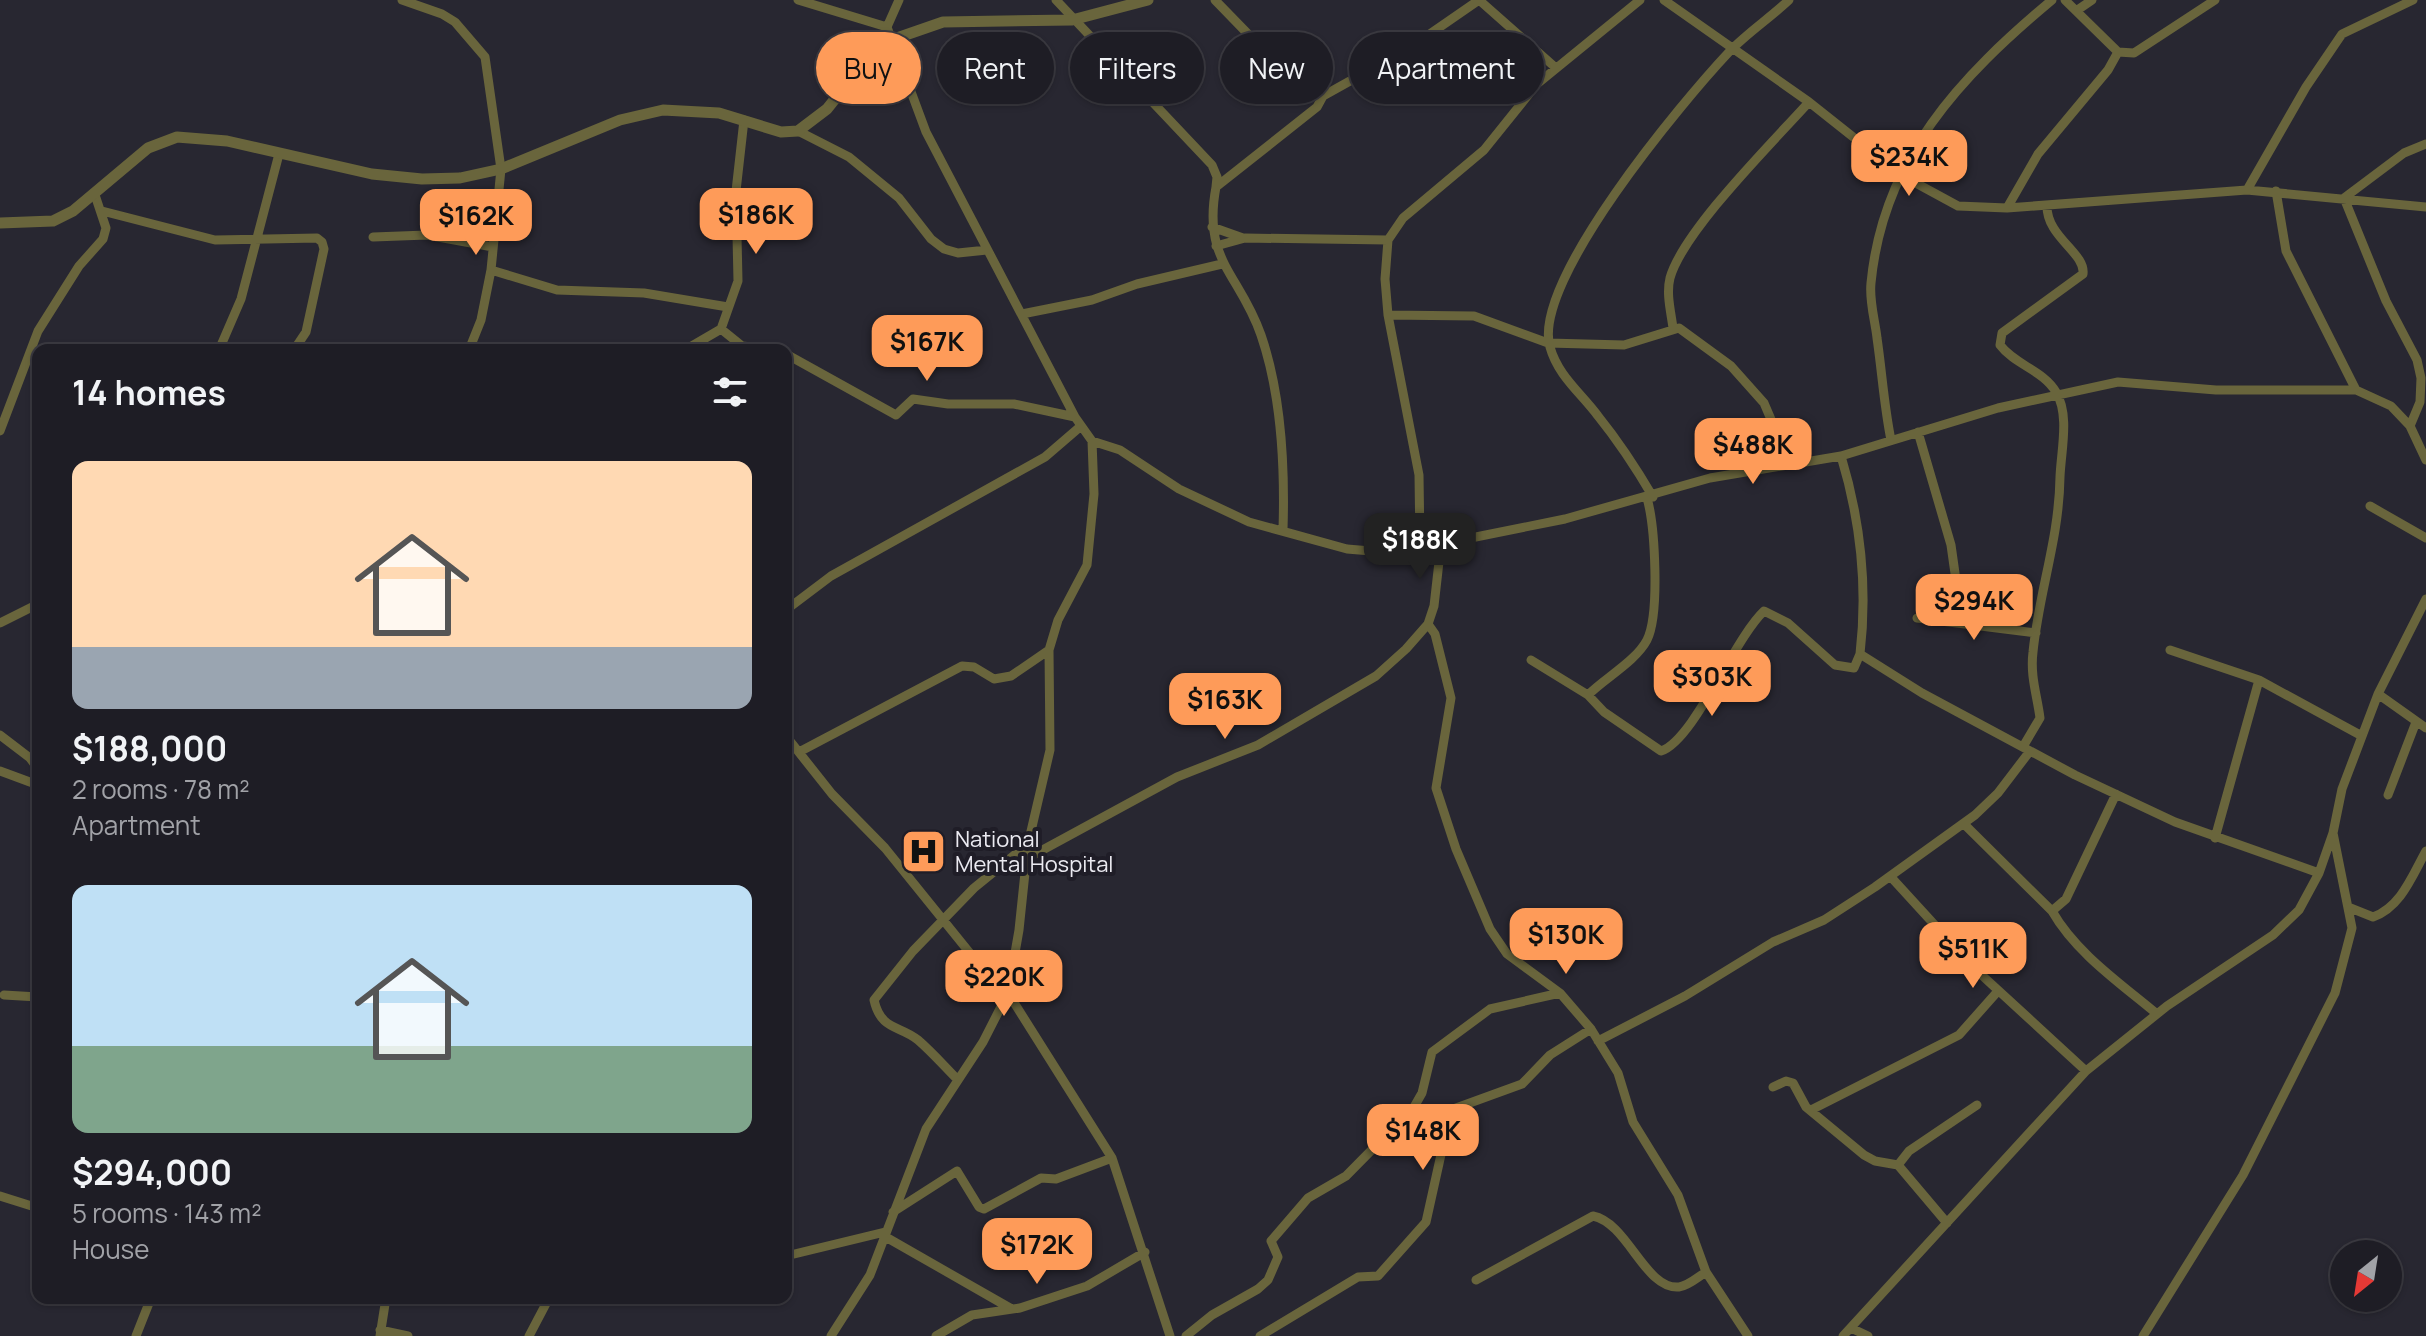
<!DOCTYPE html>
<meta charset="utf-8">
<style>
body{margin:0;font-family:Manrope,sans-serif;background:#2b2a32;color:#f1f3f6;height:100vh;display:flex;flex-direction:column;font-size:30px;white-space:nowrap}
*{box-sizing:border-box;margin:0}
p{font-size:26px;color:#a1a2a7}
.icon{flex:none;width:44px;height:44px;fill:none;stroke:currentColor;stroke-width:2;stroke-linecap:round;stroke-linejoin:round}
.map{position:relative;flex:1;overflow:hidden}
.panel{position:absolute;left:32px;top:344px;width:760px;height:960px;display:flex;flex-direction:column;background:#1e1d25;border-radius:16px;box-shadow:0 2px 6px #0004,0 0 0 2px #3c3b42}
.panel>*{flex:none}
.guide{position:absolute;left:816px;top:32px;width:760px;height:72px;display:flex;gap:16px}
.needle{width:52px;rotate:210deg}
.controls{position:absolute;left:2330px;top:1240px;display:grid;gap:16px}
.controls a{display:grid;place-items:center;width:72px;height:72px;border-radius:50%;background:#1e1d25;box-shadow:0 2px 6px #0004,0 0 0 2px #3c3b42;font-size:40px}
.price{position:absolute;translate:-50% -68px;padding:0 18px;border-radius:16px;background:#fe9b59;color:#111;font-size:26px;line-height:52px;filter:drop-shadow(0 2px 4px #0008)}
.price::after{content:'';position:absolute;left:50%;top:48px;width:24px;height:18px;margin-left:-12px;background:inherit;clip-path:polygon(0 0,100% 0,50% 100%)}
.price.current{background:#222;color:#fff}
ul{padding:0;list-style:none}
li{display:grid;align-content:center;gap:16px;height:424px;padding:0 40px}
li span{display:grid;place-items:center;height:248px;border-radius:16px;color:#555}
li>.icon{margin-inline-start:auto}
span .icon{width:144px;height:144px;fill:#fffc;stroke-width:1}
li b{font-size:34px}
h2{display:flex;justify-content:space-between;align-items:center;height:96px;padding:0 40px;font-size:34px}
.tag{padding:0 28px;border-radius:36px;background:#1e1d25;box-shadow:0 2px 6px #0004,0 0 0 2px #3c3b42;font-size:28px;line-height:72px}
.tag.current{background:#fe9b59;color:#111}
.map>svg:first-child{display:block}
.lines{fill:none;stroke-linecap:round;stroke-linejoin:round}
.minor{stroke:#69653c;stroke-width:9}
.tertiary{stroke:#69653c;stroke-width:11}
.labels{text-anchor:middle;stroke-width:8;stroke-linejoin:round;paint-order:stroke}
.poi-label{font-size:22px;fill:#ebeaf1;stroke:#1f1d27;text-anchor:start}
</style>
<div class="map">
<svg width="2426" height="1336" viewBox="0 0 2426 1336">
<rect width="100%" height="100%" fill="#282731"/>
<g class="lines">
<path class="minor" d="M402 0 442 14 455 22 485 57 501 169 491 270 481 320 469 350
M798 0 887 27
M1056 0 1212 165 1217 177 1216 187
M1215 0 1248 34 1323 96
M1479 0 1556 68
M1664 0 1809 102 1901 175 1958 206 2007 208 2247 190 2426 207
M2065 0 2118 52
M2076 11 2092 0
M798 131 849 157 899 198 931 239 944 249 958 253 987 250
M2247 190 2306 87 2342 34 2413 0
M2276 191 2286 251 2356 390
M2007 208 2038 154 2108 70 2118 52 2134 53 2215 0
M102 211 215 240 317 238 322 242 324 249 306 332 294 350
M1212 227 1243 238
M373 237 427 235 493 247
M1216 246 1245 238 1388 240
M491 270 557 290 644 293 728 307
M1022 314 1092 300 1137 284 1222 264
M1388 315 1474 316 1548 343 1624 345 1679 328 1731 366 1764 403 1790 464
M1673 328C1671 312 1666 294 1670 278 1683 231 1774 141 1809 102
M721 329 742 346 779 350
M219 350 241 299 279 154
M685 350 721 329 738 281 736 191 744 120
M786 354 896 415 913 399 948 404H1014L1075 417
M2410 426 2420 402 2421 378 2417 360 2386 301 2344 198 2404 153 2426 144
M0 431 38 331 79 266 103 239 106 228 95 195
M1918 432 1951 545 1962 623
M1891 440C1884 406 1882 372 1877 338 1875 320 1869 301 1871 283 1883 158 1960 77 2052 0
M1092 441 1120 450 1179 489 1249 522 1347 549 1371 551 1441 544 1565 519 1710 478 1841 456 1998 408 2118 382 2216 390H2356L2391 406 2410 426 2426 460
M1841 456C1861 522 1868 585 1860 654L1922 693 2075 775 2175 822 2319 873
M1653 497C1636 468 1619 442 1598 416 1581 393 1558 376 1550 347 1531 282 1683 101 1729 52 1747 33 1770 18 1789 0
M2370 506 2426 538
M1283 530C1285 466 1282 396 1261 335 1240 274 1202 261 1216 187L1317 107 1323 96 1411 47 1479 0
M1420 545 1419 475 1388 315 1385 279 1388 240 1403 218 1484 150 1537 84 1640 0
M786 610 831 576 1045 457 1081 426
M1917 618 2036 633
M0 623 38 604
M1428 624 1435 634 1451 698 1436 788 1456 849 1490 929 1507 954 1560 993 1591 1029 1618 1073 1633 1122 1678 1195 1706 1272 1748 1336
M2170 650 2259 680 2362 736
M1531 660 1588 695 1604 712 1661 751C1694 740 1734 639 1764 611L1788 623 1835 665 1854 668 1860 654
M2378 694 2426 728
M1588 695C1605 678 1636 661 1647 640 1660 614 1655 526 1647 498
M0 735 30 758 38 769
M786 736 832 794 885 848 986 973 1008 993 1112 1158 1170 1336
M2024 745 2040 718C2037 695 2030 676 2033 652 2039 591 2059 540 2060 477 2061 451 2070 415 2056 392 2043 370 2015 365 2000 345L2002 333 2083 274C2086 253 2046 237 2047 205
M799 752 962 666 974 667 994 679 1011 676 1049 650
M0 771 38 785
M2388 795 2416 722
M1964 824 2052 911C2076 953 2120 983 2157 1014
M2215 838 2259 680
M1026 859 1177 777 1258 745 1376 676 1406 649 1428 624 1434 606 1441 544
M1890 876 1975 969 2086 1071
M2348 907 2373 917C2401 907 2412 876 2426 851
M2052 911 2066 899 2116 794
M4 995 38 997
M1598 1041 1685 996 1773 942 1824 920 1875 887 1975 815 1998 793 2030 751
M958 1080C945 1067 932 1052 918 1040 900 1025 881 1031 874 1000L913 951 974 888 1028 844
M1773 1087 1786 1081 1793 1083 1806 1107 1864 1155 1875 1161 1898 1165 1947 1223
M1811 1110 1959 1035 1998 991
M1898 1165 1909 1151 1977 1105
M0 1196 38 1208
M893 1212 957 1171 979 1207 984 1209 1041 1178 1056 1179 1112 1158
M884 1236 1010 1308
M786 1256 885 1232
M1476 1280 1593 1216C1628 1223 1645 1290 1679 1287 1688 1286 1698 1277 1706 1272
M1851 1328 1868 1336
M380 1330 408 1336
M136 1336 151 1298
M380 1336 386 1298
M529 1336 549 1298
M831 1336 870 1275 926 1129 983 1042 1008 993 1019 930 1028 844 1050 750 1049 650 1058 620 1087 565 1094 494 1092 441 1075 417 926 132 887 27 899 0
M936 1336 972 1315 1020 1308 1087 1286 1145 1252
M1186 1336 1212 1315 1258 1289 1268 1280 1278 1257 1271 1241 1308 1198 1346 1176 1414 1107 1422 1093 1432 1052 1490 1009 1560 993
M1260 1336 1358 1277 1378 1276 1426 1222 1448 1123 1456 1108 1522 1084 1550 1055 1591 1029
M1843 1336 2086 1071 2167 1006 2273 935 2299 910 2319 873 2333 833 2342 789 2378 694 2426 599
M2143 1336 2243 1175 2335 993 2352 928 2333 833"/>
<path class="tertiary" d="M0 223 53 221 73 211 148 148 177 137 227 141 372 174 422 179 460 178 501 169 620 120 663 110 719 113 781 132 798 131 827 109 863 64 894 39 943 22 1072 20 1148 0"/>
</g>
<defs>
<symbol id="hospital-square" viewBox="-11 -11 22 22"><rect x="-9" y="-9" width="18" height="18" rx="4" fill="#fe9b59" stroke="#1f1d27"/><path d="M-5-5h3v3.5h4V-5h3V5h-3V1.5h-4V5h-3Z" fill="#111"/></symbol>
</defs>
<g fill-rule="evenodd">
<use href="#hospital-square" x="898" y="826" width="51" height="51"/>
</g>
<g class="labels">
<g class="poi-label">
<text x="955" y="847">National<tspan x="955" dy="25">Mental Hospital</tspan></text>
</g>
</g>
</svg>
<div class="controls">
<a><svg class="needle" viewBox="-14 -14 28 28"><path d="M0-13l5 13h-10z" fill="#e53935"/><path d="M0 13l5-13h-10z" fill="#a1a2a7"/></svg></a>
</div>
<b class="price" style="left:1909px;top:198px">$234K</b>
<b class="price" style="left:756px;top:256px">$186K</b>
<b class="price" style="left:476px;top:257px">$162K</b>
<b class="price" style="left:927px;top:383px">$167K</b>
<b class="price" style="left:1753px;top:486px">$488K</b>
<b class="price current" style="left:1420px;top:581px">$188K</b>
<b class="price" style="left:1974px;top:642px">$294K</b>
<b class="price" style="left:1712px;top:718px">$303K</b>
<b class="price" style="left:1225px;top:741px">$163K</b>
<b class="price" style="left:1566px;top:976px">$130K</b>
<b class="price" style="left:1973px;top:990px">$511K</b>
<b class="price" style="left:1004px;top:1018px">$220K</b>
<b class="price" style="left:1423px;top:1172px">$148K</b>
<b class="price" style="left:1037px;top:1286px">$172K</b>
<div class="guide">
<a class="tag current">Buy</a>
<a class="tag">Rent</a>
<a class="tag">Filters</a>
<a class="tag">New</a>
<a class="tag">Apartment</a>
</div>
<section class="panel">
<h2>14 homes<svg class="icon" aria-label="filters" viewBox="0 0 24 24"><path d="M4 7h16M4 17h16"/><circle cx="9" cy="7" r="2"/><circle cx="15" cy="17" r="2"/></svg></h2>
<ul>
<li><span style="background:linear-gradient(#ffd9b3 75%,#9aa5b1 0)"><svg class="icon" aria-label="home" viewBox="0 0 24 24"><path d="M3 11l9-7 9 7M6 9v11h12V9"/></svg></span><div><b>$188,000</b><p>2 rooms · 78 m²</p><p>Apartment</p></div></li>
<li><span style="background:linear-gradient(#bfe0f5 65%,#7fa58c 0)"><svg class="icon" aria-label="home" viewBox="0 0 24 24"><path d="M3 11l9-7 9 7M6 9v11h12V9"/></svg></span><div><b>$294,000</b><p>5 rooms · 143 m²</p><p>House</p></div></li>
</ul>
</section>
</div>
